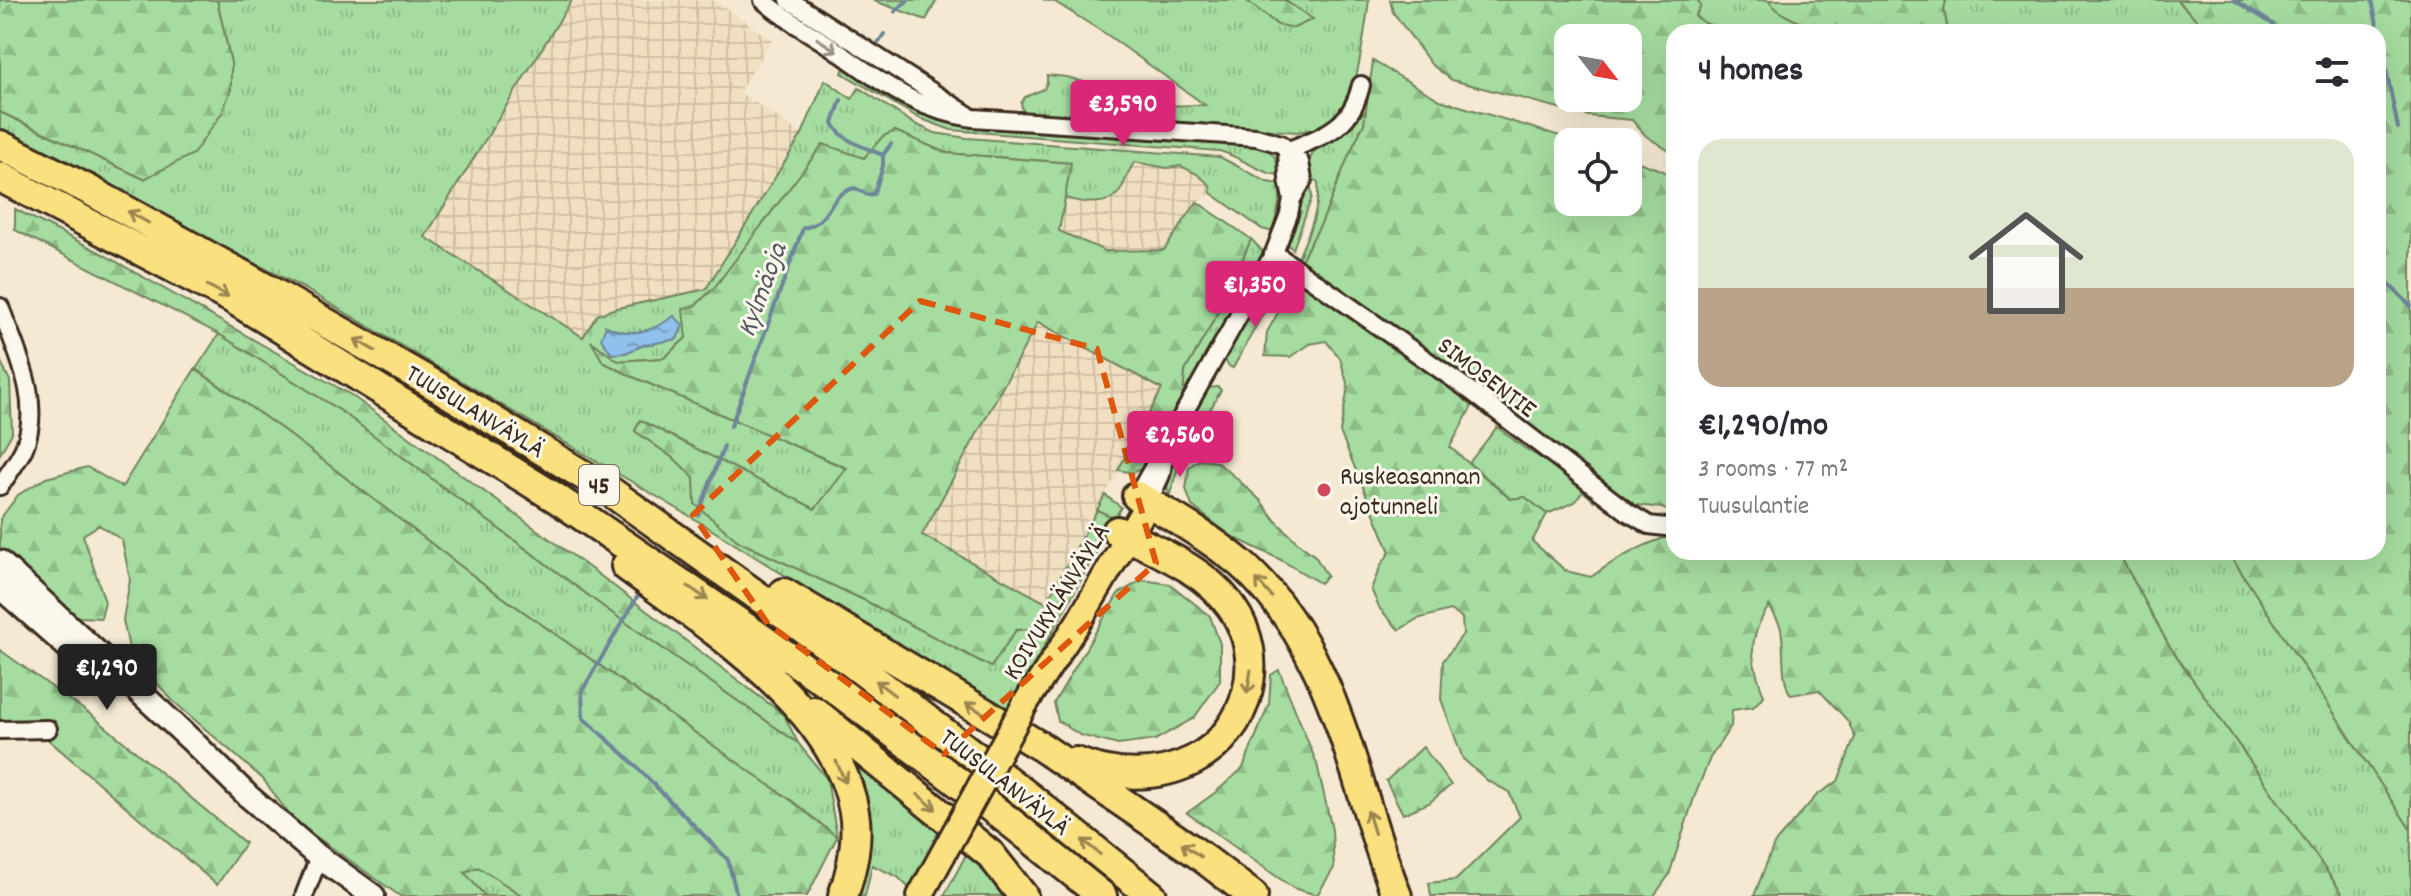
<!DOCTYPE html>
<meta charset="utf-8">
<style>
body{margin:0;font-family:Dekko,sans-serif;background:#f2f2f3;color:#2b2b33;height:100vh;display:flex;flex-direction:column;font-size:30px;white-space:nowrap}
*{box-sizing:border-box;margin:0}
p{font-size:26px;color:#7c7c81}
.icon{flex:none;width:44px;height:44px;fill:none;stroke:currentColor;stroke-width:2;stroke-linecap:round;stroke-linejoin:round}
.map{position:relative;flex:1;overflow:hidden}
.sheet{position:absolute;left:1666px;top:24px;width:720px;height:536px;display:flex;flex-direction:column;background:#fff;border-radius:24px;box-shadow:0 8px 32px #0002}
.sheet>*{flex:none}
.needle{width:52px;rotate:121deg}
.controls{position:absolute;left:1554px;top:24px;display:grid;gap:16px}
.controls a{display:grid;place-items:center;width:88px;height:88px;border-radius:16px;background:#fff;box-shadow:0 8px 32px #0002;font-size:40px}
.price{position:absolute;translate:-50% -68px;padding:0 18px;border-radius:8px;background:#db2777;color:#fff;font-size:26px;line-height:52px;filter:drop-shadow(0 2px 4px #0008)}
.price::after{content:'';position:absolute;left:50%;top:48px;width:24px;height:18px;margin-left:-12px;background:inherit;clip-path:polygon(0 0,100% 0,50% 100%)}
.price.selected{background:#222;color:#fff}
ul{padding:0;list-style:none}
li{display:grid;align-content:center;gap:16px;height:424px;padding:0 32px}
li+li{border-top:2px solid #e1e1e2}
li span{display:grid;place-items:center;height:248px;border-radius:24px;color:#555}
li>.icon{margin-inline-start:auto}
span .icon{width:144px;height:144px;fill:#fffc;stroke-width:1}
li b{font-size:34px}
h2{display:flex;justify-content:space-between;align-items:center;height:96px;padding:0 32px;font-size:34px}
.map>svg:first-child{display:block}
.industrial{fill:url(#industrial-grid)}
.grass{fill:url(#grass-tufts);stroke:#70835e;stroke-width:2;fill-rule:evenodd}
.forest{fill:url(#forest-firs);stroke:#70835e;stroke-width:2;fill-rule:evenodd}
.water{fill:url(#water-ripples);stroke:#6e859a;stroke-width:2}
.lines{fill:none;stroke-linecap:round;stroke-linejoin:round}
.stream{stroke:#6e859a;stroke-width:4}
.minor-casing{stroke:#3b2a1e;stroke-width:22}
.secondary-casing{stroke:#3b2a1e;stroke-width:28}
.primary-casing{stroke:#3b2a1e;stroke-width:30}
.motorway-casing{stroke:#3b2a1e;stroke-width:34}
.minor{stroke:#fbf7ec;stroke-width:16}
.secondary{stroke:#fbf7ec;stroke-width:22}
.primary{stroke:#fbe080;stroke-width:24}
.motorway{stroke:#fbe080;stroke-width:28}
.primary-bridge-casing{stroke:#3b2a1e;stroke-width:30;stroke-linecap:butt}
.primary-bridge{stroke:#fbe080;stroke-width:24}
.oneway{stroke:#9b9085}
.oneway2{stroke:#9b854f}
.marked{fill:none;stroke:#df570d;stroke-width:6;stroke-dasharray:16 10;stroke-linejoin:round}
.poi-dot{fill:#d1495b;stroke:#fbf7ec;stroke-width:3}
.labels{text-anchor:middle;stroke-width:6;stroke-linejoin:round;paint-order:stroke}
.shield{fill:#fbf7ec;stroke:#75685c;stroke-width:2}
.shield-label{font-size:24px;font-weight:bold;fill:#3b2a1e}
.street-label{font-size:26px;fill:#3b2a1e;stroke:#fbf7ec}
.poi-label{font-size:26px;fill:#3b2a1e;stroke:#fbf7ec;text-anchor:start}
.water-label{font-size:28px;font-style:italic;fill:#54575c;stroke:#fbf7ec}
</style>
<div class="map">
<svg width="2411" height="896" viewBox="0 0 2411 896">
<defs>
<pattern id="industrial-grid" width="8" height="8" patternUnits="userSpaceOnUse" patternTransform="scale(2)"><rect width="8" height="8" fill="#f1dfc2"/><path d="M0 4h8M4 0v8" fill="none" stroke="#d0c0a6"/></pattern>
<pattern id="grass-tufts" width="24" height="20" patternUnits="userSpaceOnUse" patternTransform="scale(2)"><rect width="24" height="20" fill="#a5dc9f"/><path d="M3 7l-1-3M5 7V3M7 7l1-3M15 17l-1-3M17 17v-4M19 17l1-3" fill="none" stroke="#8fbd88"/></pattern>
<pattern id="forest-firs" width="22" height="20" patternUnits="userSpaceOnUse" patternTransform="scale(2)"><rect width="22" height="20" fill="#a5dc9f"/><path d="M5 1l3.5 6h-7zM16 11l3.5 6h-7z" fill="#8fbd88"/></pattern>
<pattern id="water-ripples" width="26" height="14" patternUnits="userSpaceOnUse" patternTransform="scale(2)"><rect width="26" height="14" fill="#90c1ec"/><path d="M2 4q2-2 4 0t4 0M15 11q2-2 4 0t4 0" fill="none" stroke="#779dbf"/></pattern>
</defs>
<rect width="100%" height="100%" fill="#f5e9d3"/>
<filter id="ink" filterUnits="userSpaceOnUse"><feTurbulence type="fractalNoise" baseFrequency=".0125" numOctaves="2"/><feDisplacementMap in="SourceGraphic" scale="16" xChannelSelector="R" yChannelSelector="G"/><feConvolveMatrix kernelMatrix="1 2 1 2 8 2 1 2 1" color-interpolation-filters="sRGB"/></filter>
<g filter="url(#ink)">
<path class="industrial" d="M572 0H714L772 40 739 92 802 134 706 289 613 309 597 316 583 338 425 237Z
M1135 162 1167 168 1181 166 1197 174 1211 185V193L1197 202 1164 250 1105 251 1059 232 1065 198 1084 204 1119 192 1128 170Z
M1038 322 1163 389 1046 603 922 535Z"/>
<path class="grass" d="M217 0H572L425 237 583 337 597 315 613 309 706 289 802 134 825 80 852 99 859 88 913 123 935 133 967 138 1220 157 1267 182 1280 184V199L1273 232 1262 229 1211 193 1210 185 1197 174 1181 166 1167 168 1135 162C1127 171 1126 182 1120 191 1107 208 1082 203 1065 198L1070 163 946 153 895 131 883 137 864 158 714 288 696 305 686 338 664 358 618 361 594 343 603 362 631 376 848 469 815 509 640 420 635 431 676 460 694 478 696 504 738 541 864 600 991 667 1016 630 1038 628 1110 516 1097 510 1105 495 1121 507 1007 714 688 515 305 289 0 131V112L144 179 231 63ZM674 316 677 339 644 345 625 353 606 326C631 338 653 332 674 316Z
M1043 0H1246L1278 25 1294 28 1312 19 1284 0H1369C1365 27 1357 107 1334 122 1324 129 1309 130 1297 132L1023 112 1021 103 1025 97 1044 89 1047 82V75L1067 77 1100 87 1132 102 1147 106 1205 105 1109 36 1055 2Z
M1697 0H1768C1781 17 1801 23 1822 29L1820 32H1725C1715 24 1708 28 1695 16L1701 5Z
M1946 0H2177L2200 23 2216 32H1948L1944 9Z
M844 68C870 76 891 96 915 109 929 117 943 120 958 124L1261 146C1276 153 1277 159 1280 175 1260 174 1240 156 1219 151L951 130 919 118 842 73Z
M1367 109 1364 124 1349 155 1322 222 1300 262 1298 258C1309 233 1320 209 1318 182L1309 177C1303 148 1330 140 1349 127 1356 123 1361 115 1367 109Z
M1307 186 1311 189 1312 197 1293 249 1288 245Z
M1251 239 1265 254 1183 395 1185 371 1225 300Z
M1273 273 1280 277 1281 281 1233 368 1230 367 1224 359Z
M219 334 341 411 608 610 798 743 827 779 837 837 792 801 484 584 282 429 196 369Z
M1208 388 1218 387 1221 390 1177 471 1169 497C1159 464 1193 417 1208 388Z
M1497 427 1523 447 1596 493 1594 501 1583 491 1575 502 1547 514 1525 497 1511 499 1469 463Z
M2118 552H2228L2411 830V896H2344L2168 644Z
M832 736 946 826 912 891 898 877 872 865 865 896H852Z
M969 849 1016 896H944Z
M479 867 523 896H485L463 872Z"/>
<path class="forest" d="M0 0H217L231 63V89L222 113 193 154 144 179 0 112Z
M872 0H937L926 20Z
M1246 0H1284L1313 19 1294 28 1278 25Z
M1390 0H1697L1701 5 1695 16C1707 28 1715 24 1725 32H1674V154L1646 136 1632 120 1589 116 1452 80 1431 64 1393 12ZM1568 38H1628V98H1568Z
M1768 0H1946L1944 10 1948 32H1820L1821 29C1801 23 1781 17 1768 0Z
M2177 0H2411V830L2228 552H2378V32H2216L2200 23Z
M1373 61 1440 100 1580 142H1568V202H1628V158L1663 171 1674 178V514L1662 508 1629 504 1345 297 1300 262 1322 222 1349 155 1364 124Z
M895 131 946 153 1071 163 1059 231 1105 251 1164 250 1197 202 1251 239 1225 300 1185 371 1183 395 1167 427 1142 468 1133 473 1118 470 1162 389 1038 322 922 535 1046 603 1097 510 1110 516 1049 619 1038 628 1016 630 991 667 864 600 738 541 695 504 694 478 676 460 635 431 640 420 815 509 847 468 631 376 603 362 591 341 618 361 664 358 686 338 683 309 696 305 714 288 823 144 864 158 883 136Z
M15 209 99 252 351 395 598 574 784 715 798 743 608 610 341 411 219 334 15 230Z
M1297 279 1438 377 1472 406 1450 447 1510 499 1525 497 1547 514 1532 541 1566 571 1591 577C1616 559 1645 543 1674 535V552H2118L2168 644 2344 896H1754L1774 844 1817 795 1838 781 1855 737 1848 721 1819 690 1791 695C1780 680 1785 649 1781 629 1779 621 1773 613 1769 606 1746 641 1751 659 1764 696L1753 707 1732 710 1731 726 1710 758 1694 798 1669 875 1654 896H1431L1429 883 1456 880 1520 817 1509 792 1488 781 1463 759 1441 699 1443 661 1463 634 1462 618 1450 610 1417 619 1399 630 1380 609 1371 589 1381 565 1390 552 1340 432 1348 387 1340 358 1326 341 1310 344 1290 357 1265 356 1267 332Z
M0 360 10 381 12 433 0 454Z
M195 369 282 429 484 584 792 801 837 837 807 896H523L478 867 464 872 485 896H400L294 821 263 779 173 701 130 653 123 620 130 580 122 540 99 525 83 535 105 602 101 618 78 617 0 554V519L18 495 46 478 87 467 122 487Z
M1199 460 1217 462 1234 476 1260 500 1276 521 1298 543 1315 556 1327 576 1320 583 1279 559 1231 536 1192 506 1186 489 1189 467Z
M1142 580 1170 584 1210 616 1220 644V681L1194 718 1155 740 1118 745 1080 735 1058 721 1054 703 1118 594Z
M0 650 94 717 245 843 217 885 44 736 0 724Z
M1279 670 1317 764 1332 830 1334 868 1317 895 1293 888 1187 813 1216 792 1243 768 1269 704 1271 675Z
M1423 747 1451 785 1429 803 1403 814 1386 781Z"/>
<path class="water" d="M674 316 683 325 677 339 644 345 625 353 612 354 601 339 606 326C631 338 652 332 674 316Z"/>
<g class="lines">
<path class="stream" d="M2234 0 2273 24V32
M2372 0 2398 128
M895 12 908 0
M876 46 884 34
M883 155 891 144
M2378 274 2411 306
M731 426 803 228C833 222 826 194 855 188L868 195 874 194 883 166V155C865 147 842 142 833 123L841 100
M698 515 724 446
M640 592 582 691 583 718 626 756 728 860 737 896"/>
<defs>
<path id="minor" d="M763 0C783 18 807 31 830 46 878 79 913 110 973 118L1256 137 1281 144 1300 162 1303 180 1292 199 1289 214 1274 253 1137 496
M789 0 968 115
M1287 151C1324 135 1351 129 1361 85
M1287 151 1288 180 1292 199
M1274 253 1472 392 1629 513 1649 525 1674 528
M0 307C16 351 43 401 24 448 18 461 8 474 0 486
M1148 503 1161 475 1164 459
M0 730 48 729
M304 896 319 857"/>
<path id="secondary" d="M0 562 192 741 248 796 319 857 373 896
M0 587 110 684"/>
<path id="primary" d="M1025 704 1079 621 1148 503
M920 896 943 854"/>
<path id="motorway" d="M0 145 91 191 246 277 438 387 611 492 852 663 1029 797 1152 896
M0 177 233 299 556 498 834 688 1014 825 1102 896
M1137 496C1172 516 1209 537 1240 563 1337 647 1352 783 1397 896
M626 566C706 625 837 707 854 812 859 840 852 869 843 896
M784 593 1043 748 1198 854 1253 896
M814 711 991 855 1023 896
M1076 762C1114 777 1157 779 1194 760 1249 731 1268 659 1232 608 1206 570 1157 551 1117 531"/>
</defs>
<use href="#minor" class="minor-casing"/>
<use href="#secondary" class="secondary-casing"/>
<use href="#primary" class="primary-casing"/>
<use href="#motorway" class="motorway-casing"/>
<use href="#minor" class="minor"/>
<use href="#secondary" class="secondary"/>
<use href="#primary" class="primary"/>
<use href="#motorway" class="motorway"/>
<defs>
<path id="primary-bridge" d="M943 854 1025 704"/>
</defs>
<use href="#primary-bridge" class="primary-bridge-casing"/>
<use href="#primary-bridge" class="primary-bridge"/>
</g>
<defs><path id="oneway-shaft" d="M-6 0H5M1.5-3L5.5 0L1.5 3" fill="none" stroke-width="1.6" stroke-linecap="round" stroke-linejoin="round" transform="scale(2)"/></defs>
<use class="oneway" href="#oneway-shaft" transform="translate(827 45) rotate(33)"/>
<g class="oneway2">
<use href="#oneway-shaft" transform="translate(138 217) rotate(-151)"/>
<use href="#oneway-shaft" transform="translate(218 291) rotate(28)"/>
<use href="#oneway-shaft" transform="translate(365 345) rotate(-150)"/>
<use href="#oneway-shaft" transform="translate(1264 588) rotate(-131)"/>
<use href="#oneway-shaft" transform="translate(698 593) rotate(34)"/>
<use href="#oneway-shaft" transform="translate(1249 682) rotate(99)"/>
<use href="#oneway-shaft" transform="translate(885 688) rotate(-143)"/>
<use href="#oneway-shaft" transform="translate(976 709) rotate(-150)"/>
<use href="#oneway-shaft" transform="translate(841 772) rotate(66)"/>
<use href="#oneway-shaft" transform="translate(927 802) rotate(40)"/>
<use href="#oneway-shaft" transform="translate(1371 822) rotate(-107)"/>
<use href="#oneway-shaft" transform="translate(1091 847) rotate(-141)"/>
<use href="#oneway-shaft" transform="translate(1191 850) rotate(-145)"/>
</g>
</g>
<path class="marked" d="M920 301 1097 349 1156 563 944 754 768 624 693 515Z"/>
<circle class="poi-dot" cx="1324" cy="490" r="8"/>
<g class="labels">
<rect class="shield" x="579" y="465" width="40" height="40" rx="6"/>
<g class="shield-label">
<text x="599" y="493">45</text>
</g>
<g class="street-label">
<text transform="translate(1488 376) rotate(37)" y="9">SIMOSENTIE</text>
<text transform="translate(476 410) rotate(31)" y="9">TUUSULANVÄYLÄ</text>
<text transform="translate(1055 601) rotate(-58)" y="9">KOIVUKYLÄNVÄYLÄ</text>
<text transform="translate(1006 781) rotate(38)" y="9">TUUSULANVÄYLÄ</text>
</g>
<g class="poi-label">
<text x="1340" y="484">Ruskeasannan<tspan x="1340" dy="30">ajotunneli</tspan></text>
</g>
<g class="water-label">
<text transform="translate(760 289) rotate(-70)" y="10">Kylmäoja</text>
</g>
</g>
</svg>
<div class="controls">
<a><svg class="needle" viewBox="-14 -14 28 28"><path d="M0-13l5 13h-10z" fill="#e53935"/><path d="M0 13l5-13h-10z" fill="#7c7c81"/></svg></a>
<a><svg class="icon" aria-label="locate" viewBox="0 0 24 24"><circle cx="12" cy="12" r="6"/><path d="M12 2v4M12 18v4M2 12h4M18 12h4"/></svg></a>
</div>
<b class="price" style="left:1123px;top:148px">€3,590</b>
<b class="price" style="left:1255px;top:329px">€1,350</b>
<b class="price" style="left:1180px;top:479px">€2,560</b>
<b class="price selected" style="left:107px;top:712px">€1,290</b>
<section class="sheet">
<h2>4 homes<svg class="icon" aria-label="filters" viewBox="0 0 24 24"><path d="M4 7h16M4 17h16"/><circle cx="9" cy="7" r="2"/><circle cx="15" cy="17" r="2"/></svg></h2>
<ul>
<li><span style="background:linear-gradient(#dfe7d0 60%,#b9a48a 0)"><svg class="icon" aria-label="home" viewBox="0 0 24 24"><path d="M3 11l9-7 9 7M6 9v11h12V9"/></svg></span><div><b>€1,290/mo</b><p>3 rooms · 77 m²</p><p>Tuusulantie</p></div></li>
</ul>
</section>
</div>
